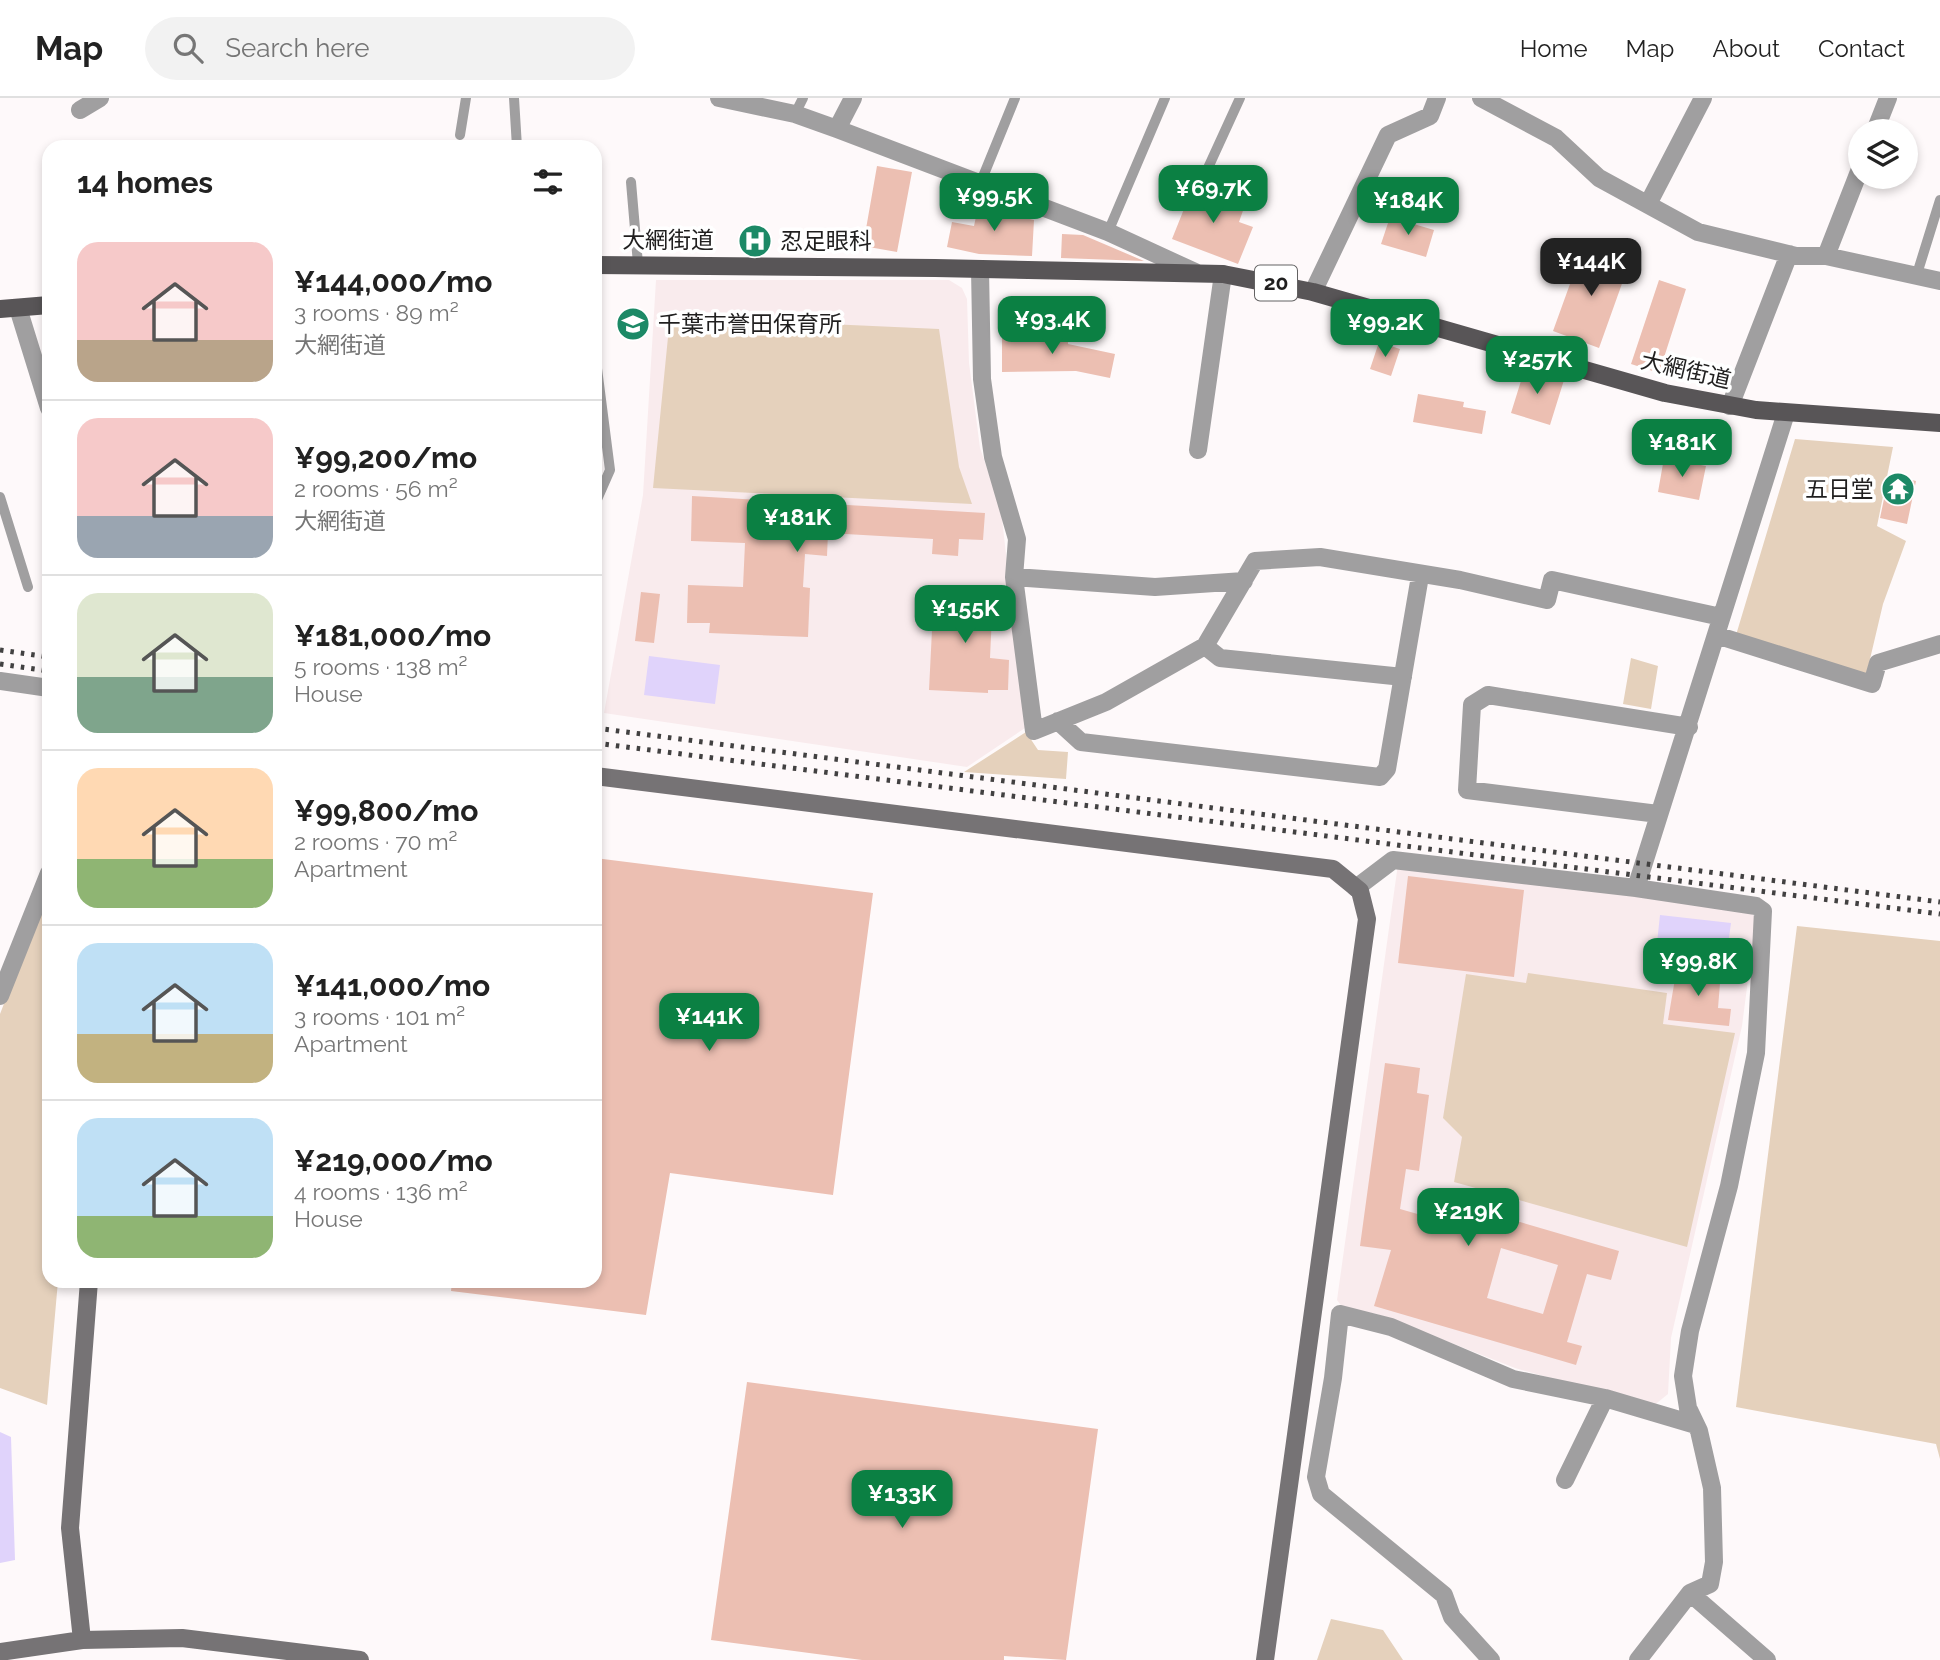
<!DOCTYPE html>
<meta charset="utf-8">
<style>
body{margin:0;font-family:Raleway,"Noto Sans JP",sans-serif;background:#f2f2f2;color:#222;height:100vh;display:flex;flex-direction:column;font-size:26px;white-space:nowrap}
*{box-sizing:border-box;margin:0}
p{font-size:23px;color:#767676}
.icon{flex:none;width:38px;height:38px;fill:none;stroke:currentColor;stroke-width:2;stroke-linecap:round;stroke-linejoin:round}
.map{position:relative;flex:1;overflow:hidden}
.panel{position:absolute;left:42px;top:42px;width:560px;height:1148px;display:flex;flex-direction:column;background:#fff;border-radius:21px;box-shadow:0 4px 10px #0003}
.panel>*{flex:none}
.controls{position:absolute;left:1848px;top:21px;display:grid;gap:14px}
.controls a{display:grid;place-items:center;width:70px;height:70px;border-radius:50%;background:#fff;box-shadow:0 4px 10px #0003;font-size:35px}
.price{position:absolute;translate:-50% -60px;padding:0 16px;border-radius:14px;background:#0b8043;color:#fff;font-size:23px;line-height:46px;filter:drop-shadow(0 2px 4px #0008)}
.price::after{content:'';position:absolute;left:50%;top:42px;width:21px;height:16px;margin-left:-10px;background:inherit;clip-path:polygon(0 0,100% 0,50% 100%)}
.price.on{background:#222;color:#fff}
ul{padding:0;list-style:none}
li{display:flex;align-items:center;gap:21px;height:175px;padding:0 35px}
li+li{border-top:2px solid #e0e0e0}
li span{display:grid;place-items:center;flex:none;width:196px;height:140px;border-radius:21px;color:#555}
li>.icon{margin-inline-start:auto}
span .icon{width:84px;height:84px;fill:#fffc;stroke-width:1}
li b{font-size:30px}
h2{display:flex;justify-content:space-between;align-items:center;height:84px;padding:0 35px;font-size:30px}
header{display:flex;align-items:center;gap:42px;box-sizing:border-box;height:98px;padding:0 35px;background:#fff;border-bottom:2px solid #e0e0e0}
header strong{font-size:33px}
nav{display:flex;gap:38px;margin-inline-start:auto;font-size:24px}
.search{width:490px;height:63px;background:#f2f2f2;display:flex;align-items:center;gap:18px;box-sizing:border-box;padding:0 24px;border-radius:38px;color:#767676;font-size:26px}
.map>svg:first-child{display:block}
.built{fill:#f9ebed}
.green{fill:#e5d1bc}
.water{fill:#e0d3fb}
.building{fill:#ecbfb2;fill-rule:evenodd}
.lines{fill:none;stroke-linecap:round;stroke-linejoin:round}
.lane{stroke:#a09fa0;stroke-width:10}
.street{stroke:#a09fa0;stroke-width:18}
.secondary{stroke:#767375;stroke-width:18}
.primary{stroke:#585557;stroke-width:18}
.rail{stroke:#424141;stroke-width:5;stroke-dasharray:3.5 7;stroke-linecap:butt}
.labels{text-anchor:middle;stroke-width:7;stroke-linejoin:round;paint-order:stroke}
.shield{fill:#fff;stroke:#636262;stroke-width:2}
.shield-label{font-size:21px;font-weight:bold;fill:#201f1f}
.street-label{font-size:23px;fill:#201f1f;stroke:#fff}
.poi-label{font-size:23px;fill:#201f1f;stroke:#fff;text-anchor:start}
</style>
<header>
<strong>Map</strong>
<div class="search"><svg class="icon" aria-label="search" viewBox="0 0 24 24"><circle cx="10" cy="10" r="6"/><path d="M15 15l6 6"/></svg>Search here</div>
<nav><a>Home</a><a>Map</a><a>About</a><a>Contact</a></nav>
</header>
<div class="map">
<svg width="1940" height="1562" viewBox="0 0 1940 1562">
<rect width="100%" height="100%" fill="#fef9fa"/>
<path class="built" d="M656 182H949L962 190 967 201 969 265 980 350 1001 411 1025 630 967 669 604 615 643 397Z
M1398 766 1747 811 1756 820 1742 928 1671 1240 1668 1296 1652 1309 1515 1270 1377 1216 1343 1210 1337 1202Z"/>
<path class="green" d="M670 219 939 231 959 369 972 406 653 390Z
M1795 341 1893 349 1877 428 1906 443 1883 506 1866 578 1733 547Z
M1631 560 1658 568 1651 611 1623 606Z
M1026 634 1038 652 1068 654 1066 681 964 674Z
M49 798V1183H58L47 1307 0 1290V916L45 800Z
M1797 828 1940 843V1361L1936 1346 1736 1309Z
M1528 875 1667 895 1663 926 1735 935 1687 1149 1454 1084 1462 1039 1443 1020 1466 876 1526 885Z
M1331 1521 1383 1532 1403 1562H1317Z"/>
<path class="water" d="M649 558 720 567 715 606 644 597Z
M1660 817 1731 825 1726 862 1656 854Z
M0 1334 11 1339 15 1462 0 1465Z"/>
<path class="building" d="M877 68 912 74 897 154 863 148Z
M1194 86 1245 107 1239 124 1253 129 1238 166 1172 141Z
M980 100 996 103 994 113 1034 122 1032 158 979 156 947 149 952 124 974 128Z
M1390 119 1434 132 1426 159 1381 146Z
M1062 136 1083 137 1144 163 1061 160Z
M1583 150 1629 166 1599 250 1553 233Z
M1659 182 1686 191 1659 275 1631 266Z
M1068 236V246L1115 256 1110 280 1076 273 1002 274V237Z
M1379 244 1400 251 1391 278 1370 271Z
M1525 270 1564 282 1550 327 1511 315Z
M1418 296 1464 304 1463 309 1486 313 1482 336 1413 324Z
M1664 360 1706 368 1699 402 1658 394Z
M1889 377 1916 383 1907 426 1880 420Z
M692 398 985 415 983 442 959 441 958 458 932 456 933 441 828 435 827 458 805 456 803 489 810 490 808 539 709 535 710 525H687L688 487 743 489 745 445 691 443Z
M934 492 993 495 990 560 1009 562 1008 592H988V595L929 592Z
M641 494 660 496 654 545 635 543Z
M595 760 873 795 833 1097 670 1075 646 1217 451 1193 452 1183H595Z
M1408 778 1524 792 1514 879 1398 865Z
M1677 869 1721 873 1718 910 1731 911 1729 928 1668 922Z
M1385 965 1420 970 1417 995 1429 997 1419 1073 1406 1071 1400 1111 1428 1119 1434 1099 1619 1153 1611 1182 1587 1176 1567 1244 1582 1248 1576 1267 1374 1208 1391 1152 1360 1148ZM1501 1150 1558 1167 1543 1216 1487 1200Z
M747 1284 1098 1331 1066 1562 1004 1558V1562H862L711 1542Z"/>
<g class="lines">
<path class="lane" d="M514 0 517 49
M795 16 803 0
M460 37 466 0
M1202 83 1240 0
M631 84 638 166
M980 86 1015 0
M1108 134 1165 0
M1917 176 1940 102
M595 255 610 372 595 406
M0 399 28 489"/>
<path class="street" d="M719 0 795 16 837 31 1108 134 1195 174
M1481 0 1556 40 1599 80 1698 134 1796 158H1826L1940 183
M80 12 100 0
M837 31 853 0
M1875 33 1888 0
M1648 106 1703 0
M1826 158 1860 71
M980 171 982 281 993 359 1017 441 1014 479 1034 633 1106 604 1205 548 1255 463 1320 459 1460 482 1547 502 1552 482 1721 519
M1313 194 1388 37 1430 18 1437 0
M18 210 49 310
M1730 308 1789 156
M1198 352 1223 176
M1014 479 1155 489 1244 483
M1716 537 1872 586 1878 565 1940 546
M1205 548 1220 560 1403 579
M0 583 49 590
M1058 623 1081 644 1380 679 1387 671 1420 478
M1658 716 1467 692 1472 607 1488 597 1689 629
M1356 790 1393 762 1636 790 1756 808 1763 813 1756 955 1729 1088 1690 1233 1683 1278 1688 1310 1699 1333 1712 1390 1714 1464 1710 1486 1690 1495 1638 1562
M1636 790 1786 315
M0 898 49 775
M1565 1382 1605 1300
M1690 1495 1767 1562
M1491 1562 1452 1519 1444 1497 1321 1396 1316 1379 1333 1280 1340 1216 1391 1229 1513 1281 1605 1300 1696 1327"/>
<path class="secondary" d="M595 678 1333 771 1360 793 1367 821 1265 1562
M82 1542 70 1430 89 1183
M0 1554 82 1542 182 1540 360 1562"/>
<path class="primary" d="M595 167 935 170 1223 176 1313 194 1665 295 1756 312 1940 325
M0 211 49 207"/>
<path class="rail" d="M0 552 49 559
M0 566 49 573
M595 630 1940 804
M595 645 1940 816"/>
</g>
<defs>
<symbol id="hospital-disc" viewBox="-11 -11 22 22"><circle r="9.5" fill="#1c8966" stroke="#fff"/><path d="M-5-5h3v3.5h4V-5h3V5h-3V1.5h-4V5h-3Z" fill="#fff"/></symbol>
<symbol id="school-disc" viewBox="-11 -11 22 22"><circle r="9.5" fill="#1c8966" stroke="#fff"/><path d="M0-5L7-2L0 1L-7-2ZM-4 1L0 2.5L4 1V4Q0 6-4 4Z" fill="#fff"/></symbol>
<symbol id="temple-disc" viewBox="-11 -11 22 22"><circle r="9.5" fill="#1c8966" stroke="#fff"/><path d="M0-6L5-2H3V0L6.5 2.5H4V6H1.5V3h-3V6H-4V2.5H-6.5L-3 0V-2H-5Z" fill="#fff"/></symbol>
</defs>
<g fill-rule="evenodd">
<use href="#hospital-disc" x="736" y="124" width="38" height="38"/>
<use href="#school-disc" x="614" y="207" width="38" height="38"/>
<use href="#temple-disc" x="1879" y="372" width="38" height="38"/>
</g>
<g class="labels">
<rect class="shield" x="1255" y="167.5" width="42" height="35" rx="5"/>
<g class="shield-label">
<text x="1276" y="192">20</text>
</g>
<g class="street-label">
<text x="668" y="150">大網街道</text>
<text transform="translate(1686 272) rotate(13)" y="8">大網街道</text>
</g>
<g class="poi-label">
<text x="780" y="151">忍足眼科</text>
<text x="658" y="234">千葉市誉田保育所</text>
<text x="1874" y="399" text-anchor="end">五日堂</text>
</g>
</g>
</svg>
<div class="controls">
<a><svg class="icon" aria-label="layers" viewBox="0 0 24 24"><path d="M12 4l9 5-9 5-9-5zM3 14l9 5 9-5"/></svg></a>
</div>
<b class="price" style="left:1213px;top:127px">¥69.7K</b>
<b class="price" style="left:994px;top:135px">¥99.5K</b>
<b class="price" style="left:1408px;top:139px">¥184K</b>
<b class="price on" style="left:1591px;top:200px">¥144K</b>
<b class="price" style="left:1052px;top:258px">¥93.4K</b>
<b class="price" style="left:1385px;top:261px">¥99.2K</b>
<b class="price" style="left:1537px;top:298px">¥257K</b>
<b class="price" style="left:1682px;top:381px">¥181K</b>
<b class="price" style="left:797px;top:456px">¥181K</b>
<b class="price" style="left:965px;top:547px">¥155K</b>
<b class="price" style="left:1698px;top:900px">¥99.8K</b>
<b class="price" style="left:709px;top:955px">¥141K</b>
<b class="price" style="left:1468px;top:1150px">¥219K</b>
<b class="price" style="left:902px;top:1432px">¥133K</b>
<section class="panel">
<h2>14 homes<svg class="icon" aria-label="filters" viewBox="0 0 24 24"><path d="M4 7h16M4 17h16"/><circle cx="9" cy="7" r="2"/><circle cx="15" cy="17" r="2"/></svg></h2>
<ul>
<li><span style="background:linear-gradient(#f6c9c9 70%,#b9a48a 0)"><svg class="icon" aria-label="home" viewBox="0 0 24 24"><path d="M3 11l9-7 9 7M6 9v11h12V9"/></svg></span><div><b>¥144,000/mo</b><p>3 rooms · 89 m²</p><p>大網街道</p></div></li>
<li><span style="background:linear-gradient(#f6c9c9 70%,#9aa5b1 0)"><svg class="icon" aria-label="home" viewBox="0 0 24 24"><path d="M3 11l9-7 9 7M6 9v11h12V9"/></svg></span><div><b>¥99,200/mo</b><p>2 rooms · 56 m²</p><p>大網街道</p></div></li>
<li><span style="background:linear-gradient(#dfe7d0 60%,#7fa58c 0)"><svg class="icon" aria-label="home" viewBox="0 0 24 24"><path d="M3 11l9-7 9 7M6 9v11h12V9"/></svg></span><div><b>¥181,000/mo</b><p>5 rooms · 138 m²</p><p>House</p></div></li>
<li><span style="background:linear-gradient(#ffd9b3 65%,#8fb573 0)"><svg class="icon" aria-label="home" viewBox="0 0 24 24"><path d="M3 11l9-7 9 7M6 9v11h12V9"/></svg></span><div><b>¥99,800/mo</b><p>2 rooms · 70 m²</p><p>Apartment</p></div></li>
<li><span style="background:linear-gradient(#bfe0f5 65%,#c2b280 0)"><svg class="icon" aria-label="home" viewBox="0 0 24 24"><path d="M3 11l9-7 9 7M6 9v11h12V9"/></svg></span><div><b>¥141,000/mo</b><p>3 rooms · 101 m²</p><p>Apartment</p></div></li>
<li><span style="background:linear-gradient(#bfe0f5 70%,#8fb573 0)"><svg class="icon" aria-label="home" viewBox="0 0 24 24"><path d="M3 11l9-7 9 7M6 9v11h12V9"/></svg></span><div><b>¥219,000/mo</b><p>4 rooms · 136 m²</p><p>House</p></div></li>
</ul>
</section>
</div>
